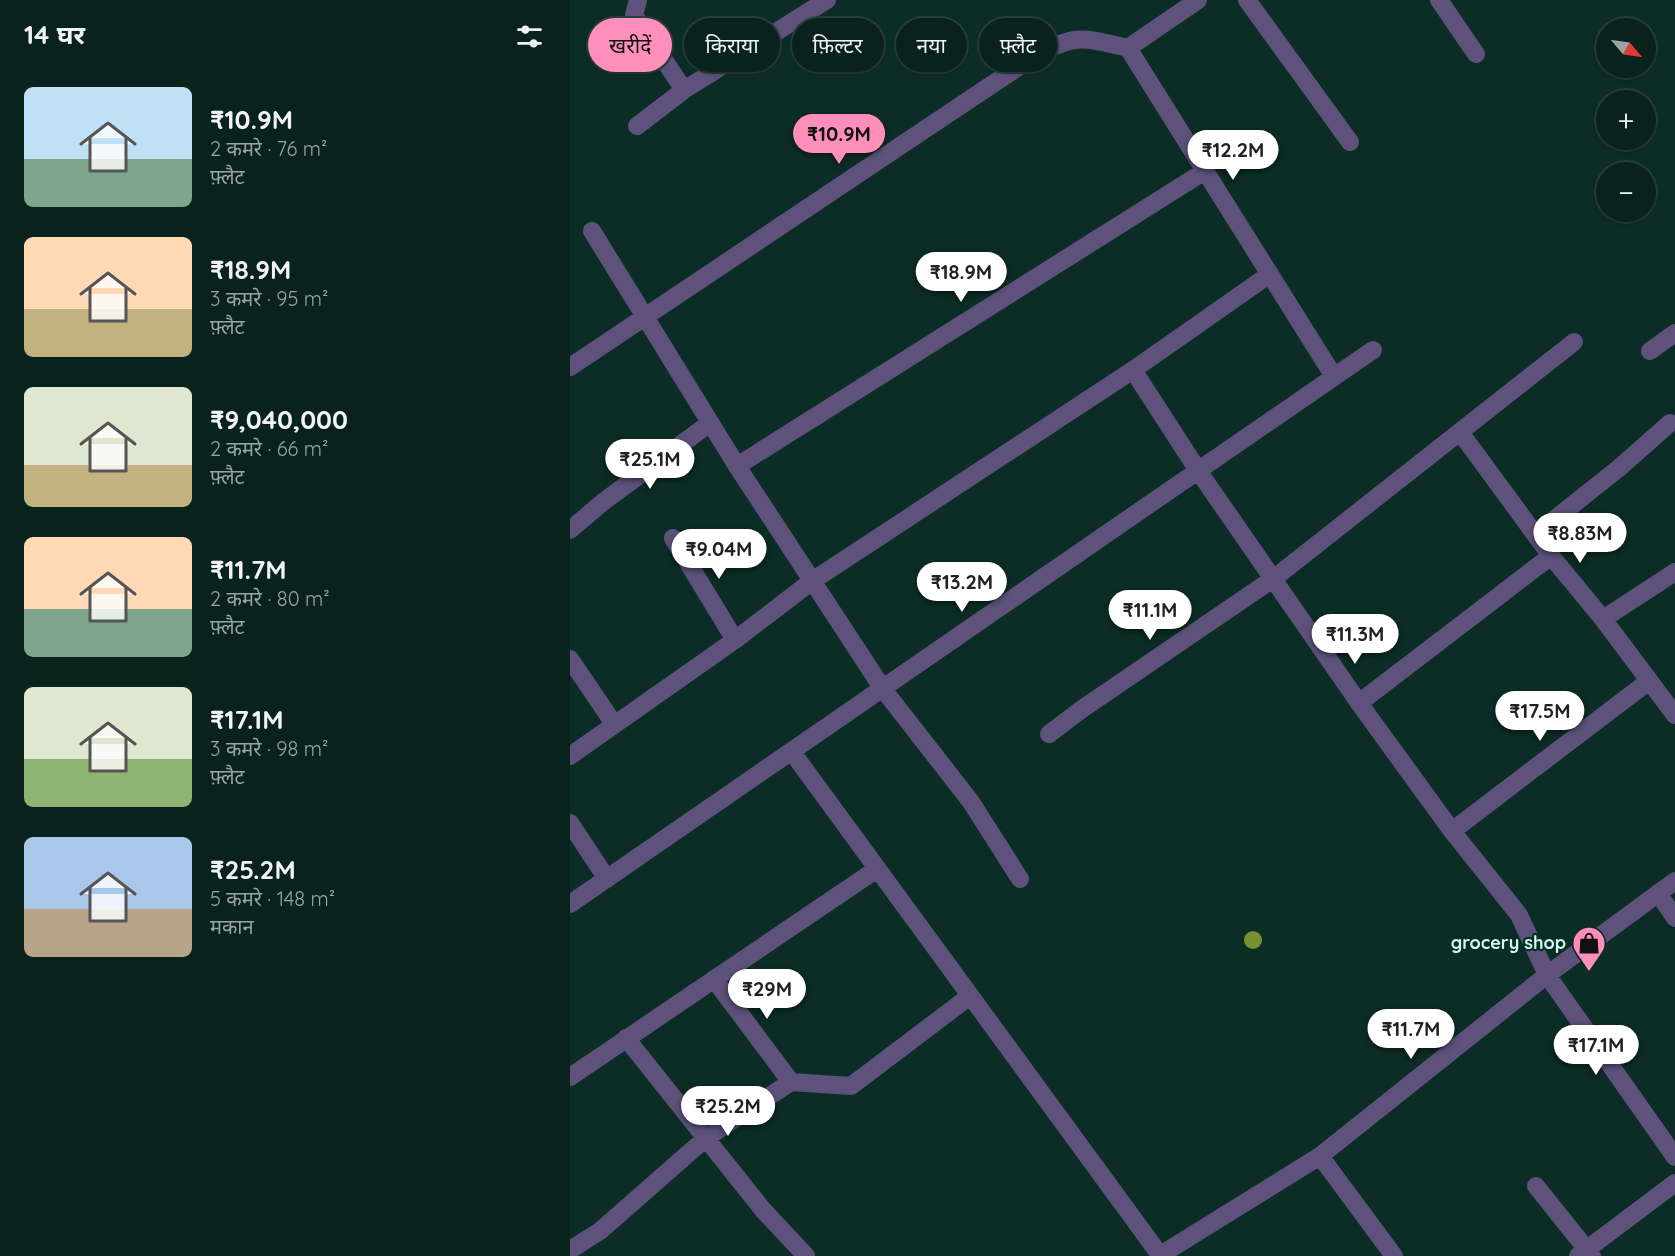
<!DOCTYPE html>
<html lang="hi">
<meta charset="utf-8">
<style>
body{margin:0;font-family:Quicksand,"Noto Sans Devanagari",sans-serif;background:#172f29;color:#f1f3f6;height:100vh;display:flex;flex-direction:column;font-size:22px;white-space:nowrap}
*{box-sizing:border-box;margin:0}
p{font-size:20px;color:#99a4a3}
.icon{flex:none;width:33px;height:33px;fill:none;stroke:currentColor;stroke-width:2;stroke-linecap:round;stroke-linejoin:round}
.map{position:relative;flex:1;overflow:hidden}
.drawer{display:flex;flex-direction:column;background:#09221c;width:570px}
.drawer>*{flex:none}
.guide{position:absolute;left:18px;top:18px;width:570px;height:54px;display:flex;gap:12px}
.needle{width:39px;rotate:119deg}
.controls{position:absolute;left:1026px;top:18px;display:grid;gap:12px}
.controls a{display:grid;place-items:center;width:60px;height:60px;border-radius:50%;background:#09221c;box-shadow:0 2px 4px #0004,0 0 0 2px #293f3b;font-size:30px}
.price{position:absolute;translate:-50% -51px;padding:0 14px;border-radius:21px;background:#fff;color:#222;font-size:20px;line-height:39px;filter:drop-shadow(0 2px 3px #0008)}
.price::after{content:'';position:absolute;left:50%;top:36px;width:18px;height:14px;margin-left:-9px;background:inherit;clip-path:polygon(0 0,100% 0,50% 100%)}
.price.selected{background:#ff8eba;color:#111}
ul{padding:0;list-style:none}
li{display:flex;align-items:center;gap:18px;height:150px;padding:0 24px}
li span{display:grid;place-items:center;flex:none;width:168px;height:120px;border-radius:9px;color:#555}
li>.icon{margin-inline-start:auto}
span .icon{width:72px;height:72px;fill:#fffc;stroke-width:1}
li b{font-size:26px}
h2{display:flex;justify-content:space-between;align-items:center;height:72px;padding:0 24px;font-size:26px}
.tag{padding:0 21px;border-radius:27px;background:#09221c;box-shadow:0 2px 4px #0004,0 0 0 2px #293f3b;font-size:21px;line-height:54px}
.tag.selected{background:#ff8eba;color:#111}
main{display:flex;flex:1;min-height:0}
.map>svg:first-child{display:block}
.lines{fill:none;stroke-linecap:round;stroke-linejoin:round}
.minor{stroke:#5e527c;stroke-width:18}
.tree{fill:#789233}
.labels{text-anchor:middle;stroke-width:4.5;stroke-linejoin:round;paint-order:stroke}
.poi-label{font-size:18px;font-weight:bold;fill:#cefcef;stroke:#0c2d26;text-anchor:end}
</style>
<main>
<section class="drawer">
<h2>14 घर<svg class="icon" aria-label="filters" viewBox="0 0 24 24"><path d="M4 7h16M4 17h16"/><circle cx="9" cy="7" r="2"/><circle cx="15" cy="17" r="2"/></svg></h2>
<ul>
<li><span style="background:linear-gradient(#bfe0f5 60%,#7fa58c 0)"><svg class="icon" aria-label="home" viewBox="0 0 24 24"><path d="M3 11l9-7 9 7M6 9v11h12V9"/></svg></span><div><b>₹10.9M</b><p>2 कमरे · 76 m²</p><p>फ़्लैट</p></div></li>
<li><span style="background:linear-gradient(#ffd9b3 60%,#c2b280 0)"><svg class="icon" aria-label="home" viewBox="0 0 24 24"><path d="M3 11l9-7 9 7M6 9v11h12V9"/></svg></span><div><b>₹18.9M</b><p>3 कमरे · 95 m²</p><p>फ़्लैट</p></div></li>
<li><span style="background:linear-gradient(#dfe7d0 65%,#c2b280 0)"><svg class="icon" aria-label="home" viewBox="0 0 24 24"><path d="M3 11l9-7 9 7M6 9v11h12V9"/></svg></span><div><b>₹9,040,000</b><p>2 कमरे · 66 m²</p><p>फ़्लैट</p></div></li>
<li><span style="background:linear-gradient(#ffd9b3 60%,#7fa58c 0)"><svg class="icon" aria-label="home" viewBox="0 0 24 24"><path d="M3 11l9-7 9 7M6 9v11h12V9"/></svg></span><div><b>₹11.7M</b><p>2 कमरे · 80 m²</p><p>फ़्लैट</p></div></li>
<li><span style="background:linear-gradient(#dfe7d0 60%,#8fb573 0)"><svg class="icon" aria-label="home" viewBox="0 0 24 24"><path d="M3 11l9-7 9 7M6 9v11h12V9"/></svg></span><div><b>₹17.1M</b><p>3 कमरे · 98 m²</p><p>फ़्लैट</p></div></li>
<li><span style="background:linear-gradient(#a9c7e8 60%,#b9a48a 0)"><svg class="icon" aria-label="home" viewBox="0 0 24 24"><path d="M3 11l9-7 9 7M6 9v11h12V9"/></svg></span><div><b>₹25.2M</b><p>5 कमरे · 148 m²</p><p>मकान</p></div></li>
</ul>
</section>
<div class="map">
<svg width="1105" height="1256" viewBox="0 0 1105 1256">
<rect width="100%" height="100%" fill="#0c2d26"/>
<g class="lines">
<path class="minor" d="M68 0 64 15 114 90
M628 0 558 48 763 375
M677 0 780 142
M869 0 906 54
M67 126 114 90 257 0
M22 231 167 466 313 689 401 802 450 879
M1080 351 1105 333
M0 367 466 55C507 33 514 38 558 48
M563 370 629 472 789 703 882 831 949 915 977 975 1105 1157
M890 432 981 556 1033 619 1105 715
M167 466 635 171
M0 530 33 502 140 423
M966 534 1049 468 1100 423
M103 538 165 640
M1033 619 1105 572
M0 659 44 724
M789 703 981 556
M479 734 512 709 703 579 1004 342
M222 752 590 1255
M0 756 165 640 242 581 563 370 700 274
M0 823 37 879
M882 831 1079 681
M1088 893 1105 918
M0 904 803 350
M144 979 221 1082
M56 1038 193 1210 236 1256
M0 1077 307 869
M750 1156 824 1256
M966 1186 1022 1256
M0 1250 30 1231 136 1138 221 1082 281 1086 400 996
M589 1256 750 1156 977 975 1105 881
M1008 1256 1105 1183"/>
</g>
<circle class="tree" cx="683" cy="940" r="9"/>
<defs>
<symbol id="shop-pin" viewBox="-11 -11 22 30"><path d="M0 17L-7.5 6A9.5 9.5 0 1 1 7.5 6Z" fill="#ff8eba" stroke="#0c2d26"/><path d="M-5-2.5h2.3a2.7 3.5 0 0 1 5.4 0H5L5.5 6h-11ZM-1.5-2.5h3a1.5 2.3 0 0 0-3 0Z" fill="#111"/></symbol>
</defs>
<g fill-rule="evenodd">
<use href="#shop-pin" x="1000" y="924" width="38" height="52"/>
</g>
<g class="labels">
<g class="poi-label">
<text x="996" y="949">grocery shop</text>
</g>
</g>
</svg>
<div class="controls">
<a><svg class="needle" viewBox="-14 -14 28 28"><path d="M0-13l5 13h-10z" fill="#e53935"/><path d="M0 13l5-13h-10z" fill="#99a4a3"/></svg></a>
<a>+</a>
<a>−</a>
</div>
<b class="price selected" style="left:269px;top:165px">₹10.9M</b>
<b class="price" style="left:663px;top:181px">₹12.2M</b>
<b class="price" style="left:391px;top:303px">₹18.9M</b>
<b class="price" style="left:80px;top:490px">₹25.1M</b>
<b class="price" style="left:1010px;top:564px">₹8.83M</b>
<b class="price" style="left:149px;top:580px">₹9.04M</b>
<b class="price" style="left:392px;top:613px">₹13.2M</b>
<b class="price" style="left:580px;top:641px">₹11.1M</b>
<b class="price" style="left:785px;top:665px">₹11.3M</b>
<b class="price" style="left:970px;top:742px">₹17.5M</b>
<b class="price" style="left:197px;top:1020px">₹29M</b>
<b class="price" style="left:841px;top:1060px">₹11.7M</b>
<b class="price" style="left:1026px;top:1076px">₹17.1M</b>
<b class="price" style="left:158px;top:1137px">₹25.2M</b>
<div class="guide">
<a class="tag selected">खरीदें</a>
<a class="tag">किराया</a>
<a class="tag">फ़िल्टर</a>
<a class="tag">नया</a>
<a class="tag">फ़्लैट</a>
</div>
</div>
</main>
